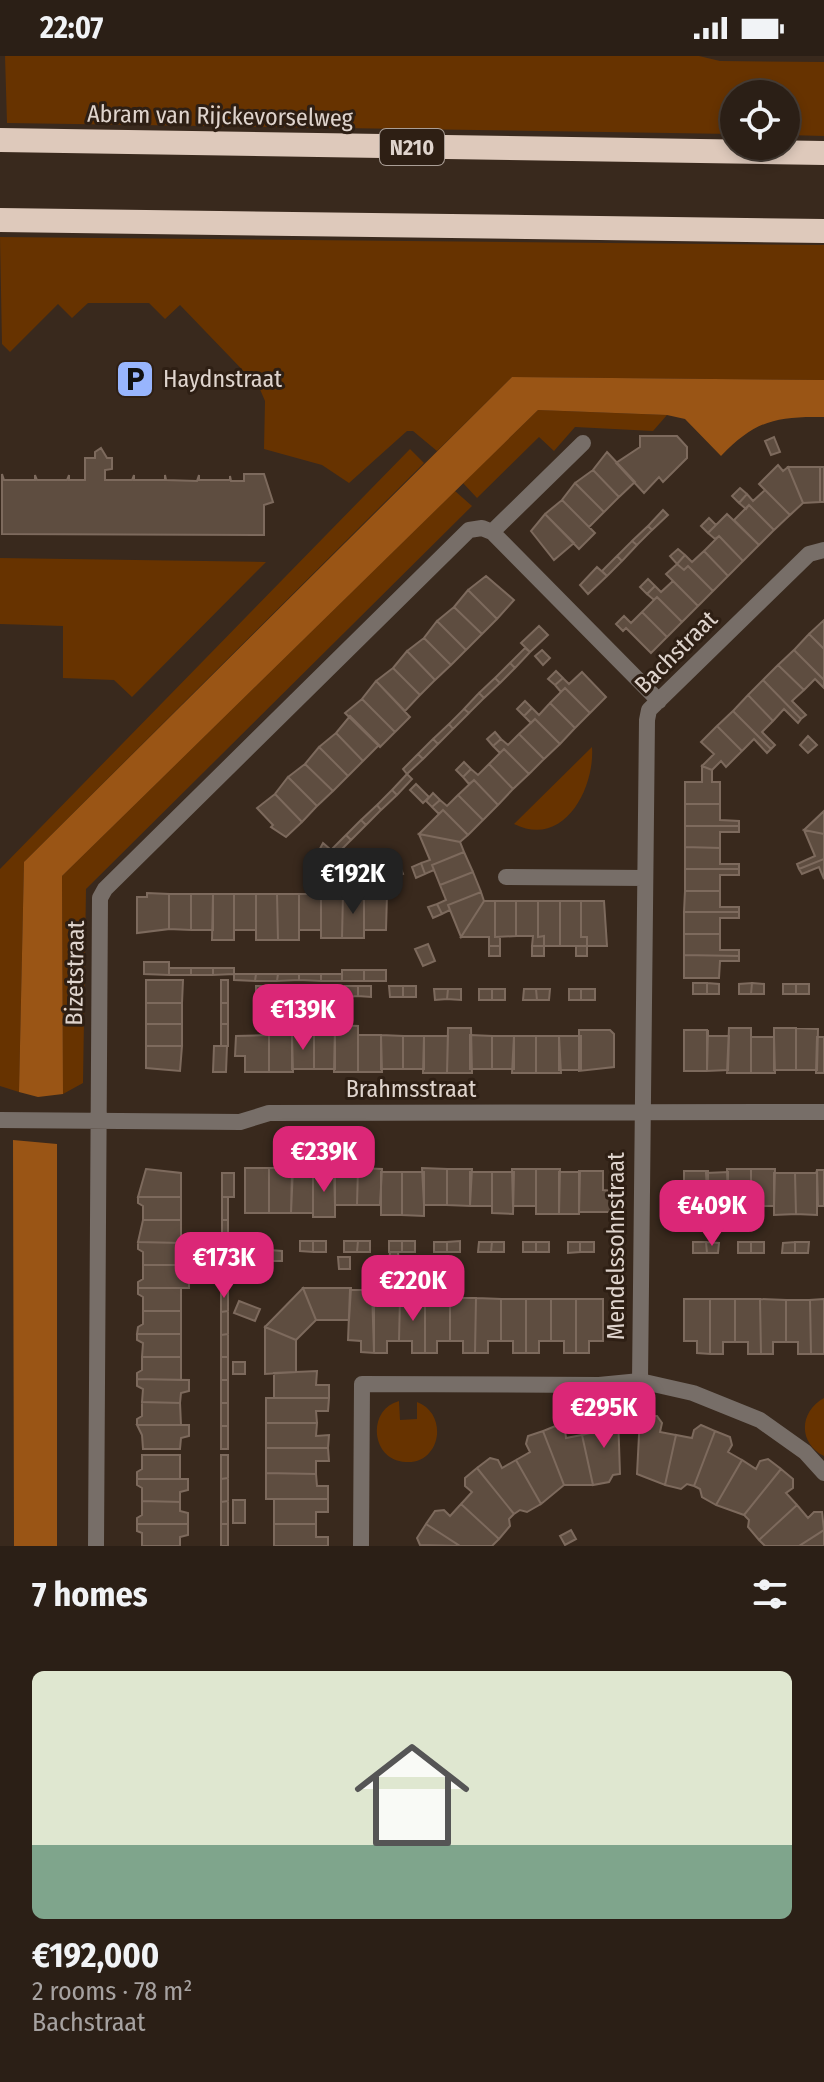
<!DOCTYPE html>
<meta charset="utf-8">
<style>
body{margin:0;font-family:"Fira Sans Condensed",sans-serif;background:#33271f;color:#f1f3f6;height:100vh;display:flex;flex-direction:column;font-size:30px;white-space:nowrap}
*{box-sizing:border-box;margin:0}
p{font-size:26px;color:#a6a2a1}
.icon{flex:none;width:44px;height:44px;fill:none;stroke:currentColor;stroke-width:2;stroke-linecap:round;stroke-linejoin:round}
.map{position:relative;height:1490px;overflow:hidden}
.side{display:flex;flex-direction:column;background:#2b1f16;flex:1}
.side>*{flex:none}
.controls{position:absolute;left:720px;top:24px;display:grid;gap:16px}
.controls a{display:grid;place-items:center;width:80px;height:80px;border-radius:50%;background:#2b1f16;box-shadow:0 4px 12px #0003,0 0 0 2px #473d35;font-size:40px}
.price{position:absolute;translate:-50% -68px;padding:0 18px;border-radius:16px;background:#db2777;color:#fff;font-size:26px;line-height:52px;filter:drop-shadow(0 2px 4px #0008)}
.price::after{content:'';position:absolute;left:50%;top:48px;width:24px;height:18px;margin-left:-12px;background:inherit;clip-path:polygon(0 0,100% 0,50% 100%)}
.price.on{background:#222;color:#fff}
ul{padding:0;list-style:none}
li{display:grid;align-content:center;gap:16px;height:424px;padding:0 32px}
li+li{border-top:2px solid #473d35}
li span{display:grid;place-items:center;height:248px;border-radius:12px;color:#555}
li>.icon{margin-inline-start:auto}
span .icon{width:144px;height:144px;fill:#fffc;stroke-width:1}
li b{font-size:34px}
h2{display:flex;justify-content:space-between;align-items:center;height:96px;padding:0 32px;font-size:34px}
.status{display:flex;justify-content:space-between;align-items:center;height:56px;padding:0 40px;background:#2b1f16;direction:ltr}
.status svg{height:22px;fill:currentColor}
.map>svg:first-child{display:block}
.green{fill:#673300}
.water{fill:#9a5515}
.building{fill:#5e4d40;stroke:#7d6a5d;stroke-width:2}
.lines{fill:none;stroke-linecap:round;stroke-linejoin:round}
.street{stroke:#776e68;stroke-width:16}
.highway{stroke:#dec9bb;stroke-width:24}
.labels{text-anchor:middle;stroke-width:6;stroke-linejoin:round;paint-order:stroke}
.shield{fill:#2e1f14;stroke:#aa9e96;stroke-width:2}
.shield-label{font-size:22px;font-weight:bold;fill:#dfd4cd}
.street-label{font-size:24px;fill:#dfd4cd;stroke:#2e1f14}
.poi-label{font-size:24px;fill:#dfd4cd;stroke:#2e1f14;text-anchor:start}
</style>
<div class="status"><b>22:07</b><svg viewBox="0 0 49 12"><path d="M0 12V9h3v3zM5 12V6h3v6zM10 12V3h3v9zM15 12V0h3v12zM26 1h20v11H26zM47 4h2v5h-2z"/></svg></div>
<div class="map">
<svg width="824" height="1490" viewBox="0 0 824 1490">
<rect width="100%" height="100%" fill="#39291d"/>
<path class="green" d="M5 0H699L720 5 824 6V80L786 79V38H734V78L7 67Z
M0 181 824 189V324L512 321 437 395 413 375H407L349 427 322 409 264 393 265 345 259 331 180 249 165 263 149 247H88L72 262 58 248 10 296 2 288Z
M538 354 667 359 653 375 575 371 554 395 539 381 477 442 463 427Z
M410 393 424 407 24 806 19 1036 0 1030V813Z
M455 435 472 450 86 833 83 1027 63 1038 62 820Z
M0 502 266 506 132 641 114 624 63 622V570L0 568Z
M592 691C595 732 564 793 514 768Z
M824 1342V1400C798 1387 799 1356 824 1342Z
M399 1345 400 1364 417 1363V1346C449 1358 441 1408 406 1406 371 1405 366 1354 399 1345Z"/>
<path class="water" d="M512 321 824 324V361C775 360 755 365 721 400L685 363 667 359 538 354 62 820 63 1038 38 1041 19 1036 24 806Z
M13 1084 57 1088V1490H14Z"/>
<path class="building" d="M640 380H677L687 391V402L663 426 659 421 644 437 616 407 640 391Z
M774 381 780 396 771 399 765 385Z
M101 392 107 402H112V413L105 414V424H132L134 419V424H165V419L166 424 197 425 199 419V424H230V420L231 425H244V418H264L273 446 264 449V479L2 478V418L4 424H35V419L37 424H67L69 419V424H85V402H95V396Z
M607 396 635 426 619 441 593 414Z
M778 409 783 415 788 411 803 447 790 459 759 428Z
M788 411H820V446L803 447Z
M820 411H824V446H820Z
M593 414 619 441 604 456 575 427Z
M575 427 604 456 589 471 562 444Z
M740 432 747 438 739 447 732 440Z
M765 434 790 459 774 474 749 449 746 453 739 447 747 438 753 445Z
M562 444 595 477 579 493 545 458Z
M749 449 774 474 759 489 734 464Z
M663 454 668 459 652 474 648 470Z
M545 458 574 487 554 504 531 475Z
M727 458 759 489 743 505 719 480 715 483 708 477Z
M709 462 716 469 708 477 701 470Z
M648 470 652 474 637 489 632 485Z
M719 480 743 505 728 520 704 495Z
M632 485 637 489 622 505 617 500Z
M678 493 685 499 677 508 670 500Z
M704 495 728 520 713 535 688 510 684 514 677 508 685 499 692 506Z
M617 500 622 505 607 520 602 515Z
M677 508 684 514 688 510 713 535 698 550 666 518Z
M597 511 607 520 588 538 580 529Z
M486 520 514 544 497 563 468 534Z
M648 523 655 530 647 538 640 531Z
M673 525 698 550 682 566 657 541 654 544 647 538 655 530 661 536Z
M468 534 497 563 482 578 454 551Z
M657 541 682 566 667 581 642 556Z
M454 551 482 578 466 594 437 565Z
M642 556 667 581 651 597 626 572 623 575 616 568 624 560 631 567Z
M824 564V593L809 578Z
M437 565 466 594 451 609 424 582Z
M539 570 548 579 530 596 521 587Z
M809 578 824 593V624L794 594Z
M424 582 451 609 435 624 407 595Z
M525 592 530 596 515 612 510 607Z
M542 594 550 602 543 609 535 600Z
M794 594 824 624V632L815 623 804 634 778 609Z
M407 595 435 624 420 639 393 612Z
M510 607 515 612 500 627 495 622Z
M778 609 804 634 792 645 806 659 801 663 763 624Z
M393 612 420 639 405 655 376 625Z
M556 615 563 622 555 629 548 623Z
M582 616 606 641 590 657 565 632 561 636 555 629 563 622 569 628Z
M495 622 500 627 484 642 479 637Z
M763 624 801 663 798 667 784 653 773 665 748 639Z
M376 625 410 661 395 676 362 643Z
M565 632 590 657 575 672 550 647Z
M479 637 484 642 469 657 464 653Z
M748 639 773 665 762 676 775 689 771 693 733 655Z
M362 643 395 676 380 691 345 657Z
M525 645 532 652 524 660 517 653Z
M550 647 575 672 560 688 535 663 531 667 524 660 532 652 539 659Z
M464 653 469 657 453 673 449 668Z
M733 655 771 693 767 697 754 683 742 695 717 670Z
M350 660 379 689 363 705 336 677Z
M535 663 560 688 544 703 519 678Z
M449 668 453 673 438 688 433 683Z
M717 670 742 695 726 711 721 705 712 714 702 710 714 698 701 686Z
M495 676 501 683 493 690 487 683Z
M336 677 363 705 348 720 319 691Z
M519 678 544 703 529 718 504 693 500 697 493 690 501 683 508 689Z
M808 680 817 689 808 697 800 689Z
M433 683 438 688 423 703 418 698Z
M319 691 348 720 333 735 305 708Z
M504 693 529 718 513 733 489 708Z
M418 698 423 703 407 718 403 713Z
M464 706 471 713 463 721 456 714Z
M305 708 333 735 317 750 288 721Z
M489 708 513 733 498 749 474 724 469 728 463 721 471 713 478 719Z
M702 710 712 714V726H720V748H685V726H702Z
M407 718 412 723 397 739 392 734Z
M288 721 317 750 302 766 275 738Z
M474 724 498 749 483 764 458 739Z
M416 728 429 741 423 747 410 734Z
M392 734 397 739 381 754 377 749Z
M433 737 440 744 432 751 426 745Z
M275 738 302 766 286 781 271 771 273 769 257 752Z
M458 739 483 764 468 779 443 754 439 758 432 751 440 744 447 750Z
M685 748H720V764L739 765V770H685Z
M377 749 381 754 366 769 361 764Z
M443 754 468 779 460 786 419 778Z
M824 755V778L804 774Z
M361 764 366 769 351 784 346 779Z
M685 770H739V776H720V792L685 791Z
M804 774 824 778V803L799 813 797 808 815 800Z
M419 778 460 786 464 796 432 809 434 814 425 818 421 807 430 804Z
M346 779 351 784 335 800 330 795Z
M323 787 331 794 335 800H316Z
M685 791 720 792V808H739V813H685Z
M464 796 473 816 440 829 432 809Z
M824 803V823L819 811 802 818 799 813Z
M421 807 425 818 416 822 412 811Z
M399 808 403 818 391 822 388 813Z
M685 813H739V819H720V835H685Z
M473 816 481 836 448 849 450 854 442 858 437 848 446 844 440 829Z
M685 835H720V851H739V856H684Z
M481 836 484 845 461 881 448 849Z
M147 837 169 838V873L137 877V841H147Z
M169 838H191V874L169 873Z
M191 838H213V874H191Z
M213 838H234V884H212Z
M234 838H256V874H234Z
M256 838H277L278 884H256Z
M277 838H299V884H278Z
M299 838H321V874H299Z
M321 838H343L342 882H321Z
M343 838H364V882H342Z
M364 838H387L386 874H364Z
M484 845H495V881H500V890H489V881H461Z
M495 845H516V880L495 881Z
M516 845H538V881L544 880V890H532L533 880H516Z
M538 845H560V890H544V880L538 881Z
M560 845H581V881H587V890H560Z
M581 845H604L607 890H587V881H581Z
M437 848 442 858 433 862 428 851Z
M684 856H739V862H720V878H684Z
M684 878H720V894H739V900L684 899Z
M428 888 435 905 423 910 415 893Z
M489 890H500V900H489Z
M532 890H544V900H532Z
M576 890H587V900H576Z
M684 899 739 900V905H720L719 922H684Z
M144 906H169V919L144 918Z
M169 912H191V919H169Z
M191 912H213V919H191Z
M213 912H234V918L213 919Z
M342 914H364V925H342Z
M364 914H386V925H364Z
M234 918H256L255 925 234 924Z
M256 918H278L277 925H255Z
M278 918H299V924L277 925Z
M299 918H321V925L299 924Z
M321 918H342V925H321Z
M146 924H183L182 947H146Z
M221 924H228V947H221Z
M693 927H707V938H693Z
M707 927 719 928V938H707Z
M752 927 751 938H739V928Z
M752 927 764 928V938H751Z
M783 928H796V938H783Z
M796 928H809V938H796Z
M256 930H269V940H256Z
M269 930H282V940H269Z
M301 930H314V940H301Z
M314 930H327V941L314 940Z
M345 930H358V940L345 941Z
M358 930H371V941L358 940Z
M389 930H403V941H390Z
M403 930H416V941H403Z
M434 933H448L447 943 435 944Z
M448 933H461V944L447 943Z
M479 933H492V944H479Z
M492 933H505V944H492Z
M524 933H536L537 944H523Z
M536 933H550L549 944H537Z
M569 933H581V944H569Z
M581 933H595V944H581Z
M146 947H182V968H146Z
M221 947H228V968H221Z
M146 968H182V990H146Z
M221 968H228V990H221Z
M335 969 358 970V1016H334Z
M448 972H471L472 1017H447Z
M729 972H751V1017H727Z
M774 972H796V1014H774Z
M796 972 818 973 817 1014H796Z
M579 974H610L614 978V1011L579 1015Z
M684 974H707V1015H684Z
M708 974V980H729L728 1014 707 1015Z
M269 979H292L293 1016H269Z
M269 979V1016H245V1000H235L236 980Z
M292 979H314V1013H292Z
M314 979H335V1013H314Z
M358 979H381L382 1016H358Z
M381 979 403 980V1013H381Z
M470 979 492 980V1013H470Z
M403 980H424V1013H403Z
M424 980H448L447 1017H423Z
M492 980H514V1013H492Z
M514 980H536V1017H512Z
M536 980H559L561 1017H536Z
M559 980H581V1014H559Z
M751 981H774L775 1017H751Z
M817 981H824V1017H816Z
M146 990H182L180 1015 146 1012Z
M214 990H227L226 1016H213Z
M245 1112H269V1157H245Z
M269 1112H293L291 1157H269Z
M334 1112H358L357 1149H335Z
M358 1112 382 1113 380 1149H357Z
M422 1112 447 1113V1149H424Z
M146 1113 181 1117V1141H138Z
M447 1113H472L470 1150 447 1149Z
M512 1113H536V1150H513Z
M536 1113H560L559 1158H536Z
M727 1113H751V1150H728Z
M751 1113H775L774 1150H751Z
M817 1114V1159L796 1158 795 1117H816Z
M817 1114H824V1150H818Z
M292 1115 313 1116V1157H291Z
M579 1115H603V1134L613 1135V1156H579Z
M684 1115H708V1156H684Z
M313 1116H335V1161H313Z
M381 1116H402V1159H381Z
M402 1116H424V1160L402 1159Z
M470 1116H492V1150H470Z
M492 1116H514L513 1158 492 1157Z
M559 1116H580L579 1158H559Z
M728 1116V1156H708L706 1117Z
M222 1117H234V1141H222Z
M774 1117H795L796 1158 774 1159Z
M138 1141H181V1164H143V1150L138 1147Z
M222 1141H228V1164H222Z
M143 1164H181V1187L138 1186Z
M222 1164H228V1187H222Z
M300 1185H313V1196L300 1195Z
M313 1185H326V1196H313Z
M344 1185H358L357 1196H344Z
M358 1185H370V1196H357Z
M389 1185H402V1196H389Z
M402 1185H415V1196H402Z
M460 1185V1196H447V1186Z
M138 1186 181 1187V1209H143V1196L138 1193Z
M434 1186H447V1196H434Z
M479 1186H492L491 1196H478Z
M492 1186H504V1196H491Z
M523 1186H536V1196H523Z
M536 1186H549V1196H536Z
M568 1186H580V1196L568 1197Z
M580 1186H594V1196H580Z
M693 1186H706L707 1197H693Z
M706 1186 719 1187 718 1197H707Z
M738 1186H751V1197H738Z
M751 1186H764V1197H751Z
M795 1186V1197H782L783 1187Z
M795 1186H809L808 1197H795Z
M222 1187H228V1210H221Z
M269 1194V1205H256V1195Z
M269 1194 282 1195V1205H269Z
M390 1196H398L399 1207H389Z
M338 1201H350V1213H339Z
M143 1209H181V1219L189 1221V1232H138V1226L143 1223Z
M221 1210H228V1232H221Z
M234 1210 245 1211V1223H234Z
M138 1232H181V1255H143V1241L138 1238Z
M221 1232H228V1255L221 1256Z
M303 1232 316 1264 296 1284 265 1271Z
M303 1232H351L349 1264H316Z
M350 1234H372L374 1297 361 1296V1285L348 1284Z
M374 1242H400L399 1285H387V1297H374Z
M400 1242H425V1297H412V1285H399Z
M425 1242H450V1285H437V1297H425Z
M450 1242H476L475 1297H463V1285H450Z
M476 1242 501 1243V1285H488V1297H475Z
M501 1243H526V1297H513V1285H501Z
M526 1243H551V1285H539V1297H526Z
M551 1243H576V1297H564V1285H551Z
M576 1243H603V1285H589V1297H576Z
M684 1243H710V1298L697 1297V1285H684Z
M710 1243H735V1286H723V1298H710Z
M735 1243H760L761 1298H748V1286H735Z
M760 1243 786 1244V1286H773V1298H761Z
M824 1243V1298H811L810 1244Z
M786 1244H810L811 1298H798V1286H786Z
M239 1245 260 1253 255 1265 234 1257Z
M143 1255H181V1278H137L138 1271 143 1268Z
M228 1255V1278L221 1279V1256Z
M265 1271 296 1284V1316L265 1318Z
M137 1278H181V1301H142L143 1287 137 1284Z
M228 1278V1301H221V1279Z
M142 1301H181V1324L137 1323V1317L142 1314Z
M221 1301H228V1324H221Z
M233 1306H245V1318H233Z
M317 1315 316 1329H329V1342H274V1317Z
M137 1323 189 1324V1335L181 1337 180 1347 142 1346 143 1333 137 1330Z
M221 1324H228V1347H221Z
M266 1342H329L328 1355H316L317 1367H266Z
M142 1346 180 1347 181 1369H137V1363L142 1360Z
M221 1347H228V1370H221Z
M618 1359 620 1418 613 1419 609 1426 593 1429 582 1379 598 1375 596 1367 601 1360Z
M640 1360H657L662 1367 660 1376 676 1379 665 1429 637 1418Z
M266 1367H317L316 1380 329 1379 328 1392H266Z
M137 1369H189V1380L181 1382 180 1393H143L142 1379Z
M558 1369 565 1374 566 1382 582 1379 593 1429H564L543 1375Z
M701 1369 715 1375 694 1430 687 1428 681 1433 665 1429 676 1379 692 1382 694 1374Z
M221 1370H228V1393H221Z
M543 1375 564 1429 541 1448 516 1404 530 1396 526 1388 528 1380Z
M715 1375 730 1381 732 1389 728 1396 742 1404 716 1449 702 1441 700 1433 694 1430Z
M266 1392H328L329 1405H316V1418L266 1417Z
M142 1399H180V1423H137V1416L142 1413Z
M221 1399H228V1422L221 1423Z
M490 1402 498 1404 502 1412 516 1404 541 1448 527 1456 520 1454 514 1458 477 1412Z
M768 1403 781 1413 744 1459 716 1449 742 1404 756 1413 760 1405Z
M477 1412 514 1458 509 1463 510 1470 499 1483 461 1448 472 1436 465 1430V1422Z
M781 1413 793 1423V1432L786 1437 797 1449 759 1484 748 1471 749 1464 744 1459Z
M266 1417 316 1418 317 1430H328V1443H266Z
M228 1422V1445L221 1446V1423Z
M137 1423H188V1434L180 1436V1446L142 1445V1432L137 1429Z
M274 1443H328V1456H316V1468H274Z
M233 1444H245V1467H233Z
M142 1445 180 1446V1455L188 1457V1468H137V1462L142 1459Z
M228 1445V1468H221V1446Z
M461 1448 499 1483 492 1490H460L426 1468 435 1455 444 1454 450 1460Z
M797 1449 808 1462 814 1456H822L824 1474 799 1490H765L759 1484Z
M137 1468H188V1479L180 1481V1490H142V1477L137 1475Z
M221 1468H228V1490H221Z
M274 1468H316V1481H328V1490H274Z
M426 1468 460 1490 420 1489 417 1482Z
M571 1474 576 1483 565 1489 560 1480Z
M824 1474V1490H799Z"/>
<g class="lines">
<path class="street" d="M492 476 583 387
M506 821 645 822
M0 1064 240 1066 269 1057 824 1056
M640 1325 647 664 649 654 809 498 824 494
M96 1490 100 842 105 833 469 474 482 472 492 476 659 645
M361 1490 362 1328 599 1329 640 1325 693 1337 760 1364 805 1396 824 1417"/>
<path class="highway" d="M0 84 824 97
M0 164 824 175"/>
</g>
<defs>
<symbol id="parking-square" viewBox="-11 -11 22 22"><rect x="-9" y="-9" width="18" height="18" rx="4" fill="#98b5fd" stroke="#2e1f14"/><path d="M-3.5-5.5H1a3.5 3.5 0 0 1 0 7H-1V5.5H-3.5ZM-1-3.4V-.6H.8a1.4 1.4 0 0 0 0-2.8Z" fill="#111"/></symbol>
</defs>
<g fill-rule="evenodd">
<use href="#parking-square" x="113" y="301" width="44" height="44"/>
</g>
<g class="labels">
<rect class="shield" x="380" y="73" width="64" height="36" rx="6"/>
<g class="shield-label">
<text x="412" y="99">N210</text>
</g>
<g class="street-label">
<text transform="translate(220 60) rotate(1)" y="8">Abram van Rijckevorselweg</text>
<text transform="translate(676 596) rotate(-45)" y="8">Bachstraat</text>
<text transform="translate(75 917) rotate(-89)" y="8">Bizetstraat</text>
<text x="411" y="1041">Brahmsstraat</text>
<text transform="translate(616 1190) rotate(-90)" y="8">Mendelssohnstraat</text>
</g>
<g class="poi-label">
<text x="163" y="331">Haydnstraat</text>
</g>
</g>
</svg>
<div class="controls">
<a><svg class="icon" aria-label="locate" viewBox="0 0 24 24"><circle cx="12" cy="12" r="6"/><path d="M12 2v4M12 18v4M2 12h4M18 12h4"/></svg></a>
</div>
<b class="price on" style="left:353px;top:860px">€192K</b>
<b class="price" style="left:303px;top:996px">€139K</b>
<b class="price" style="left:324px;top:1138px">€239K</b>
<b class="price" style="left:712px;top:1192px">€409K</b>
<b class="price" style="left:224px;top:1244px">€173K</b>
<b class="price" style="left:413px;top:1267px">€220K</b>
<b class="price" style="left:604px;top:1394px">€295K</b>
</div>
<section class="side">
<h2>7 homes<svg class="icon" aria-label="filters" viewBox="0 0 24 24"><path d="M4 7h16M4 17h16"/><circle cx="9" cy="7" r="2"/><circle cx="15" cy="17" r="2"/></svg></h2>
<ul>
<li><span style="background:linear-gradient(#dfe7d0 70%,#7fa58c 0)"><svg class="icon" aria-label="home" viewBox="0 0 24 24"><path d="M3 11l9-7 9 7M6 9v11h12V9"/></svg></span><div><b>€192,000</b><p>2 rooms · 78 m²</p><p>Bachstraat</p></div></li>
</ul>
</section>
